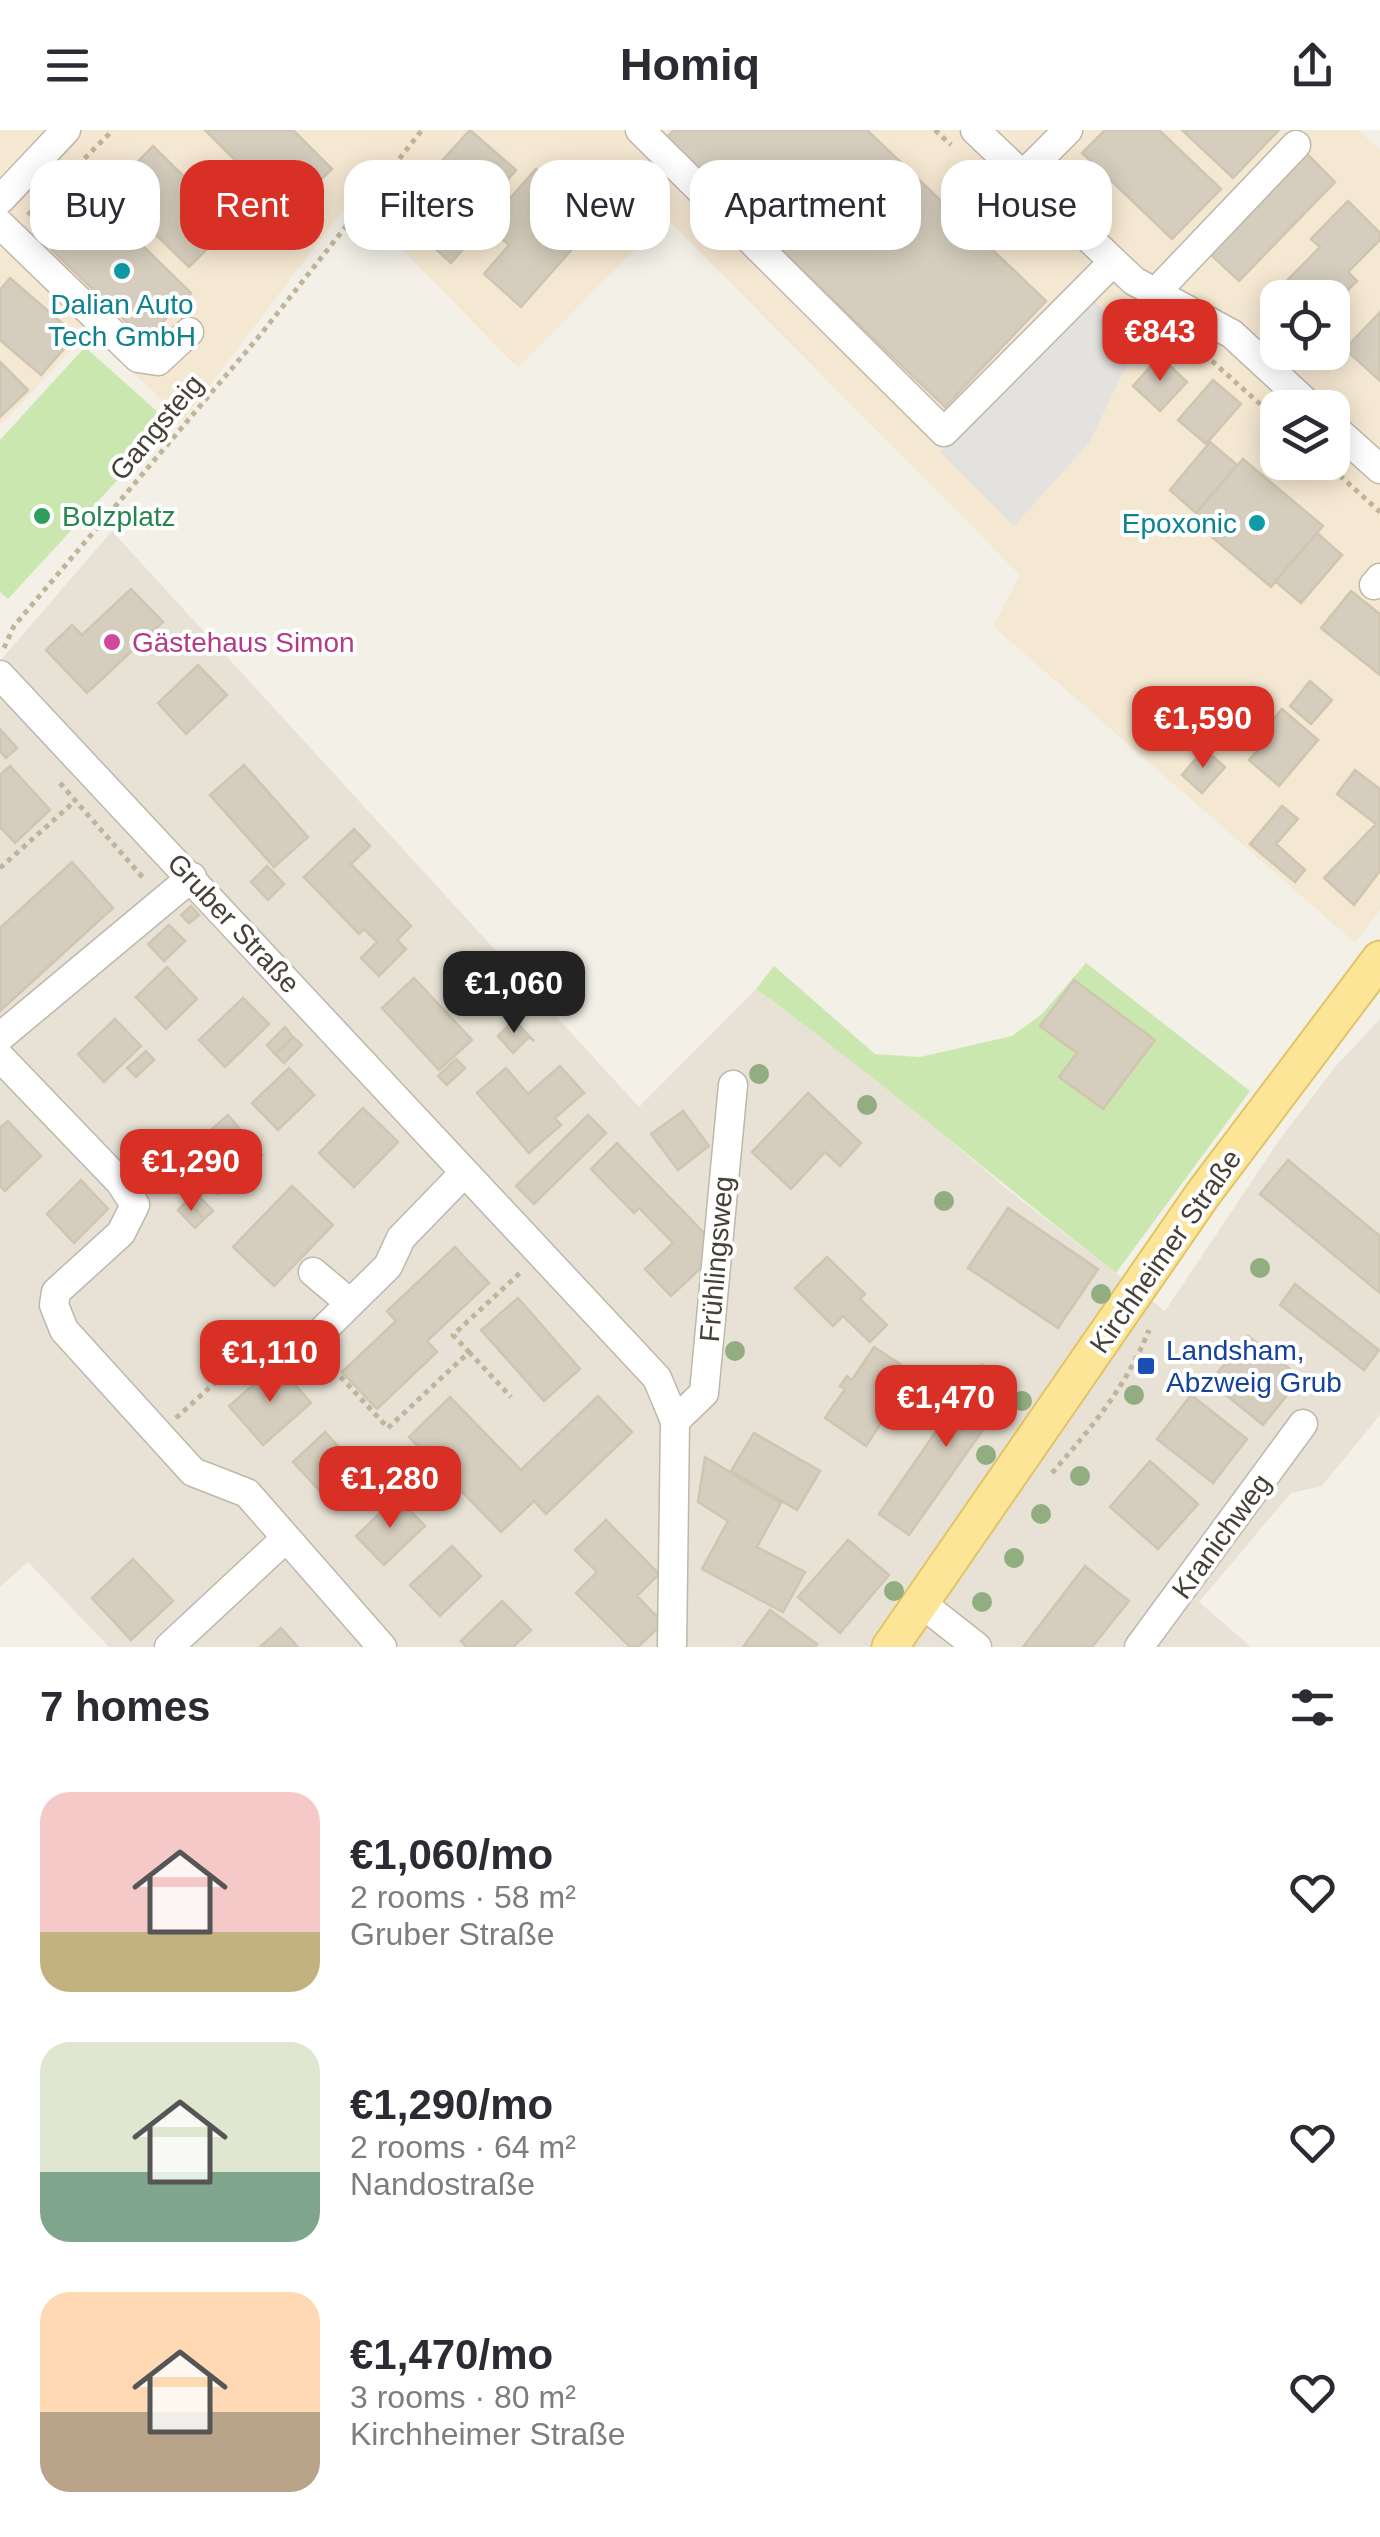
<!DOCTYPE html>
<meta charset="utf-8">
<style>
body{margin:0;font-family:Arial,sans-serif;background:#f2f2f3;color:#2b2b33;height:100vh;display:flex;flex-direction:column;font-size:38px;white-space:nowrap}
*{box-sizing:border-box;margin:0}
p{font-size:32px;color:#7c7c81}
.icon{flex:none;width:55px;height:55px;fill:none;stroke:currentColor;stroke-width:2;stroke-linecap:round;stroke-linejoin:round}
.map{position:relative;height:1517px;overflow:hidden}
.sheet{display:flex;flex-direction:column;background:#fff;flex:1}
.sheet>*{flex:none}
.hud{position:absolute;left:30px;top:30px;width:1320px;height:90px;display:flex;gap:20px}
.controls{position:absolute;left:1260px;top:150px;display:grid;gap:20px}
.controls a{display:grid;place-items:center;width:90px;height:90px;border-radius:20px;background:#fff;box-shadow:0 5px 25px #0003;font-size:50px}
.price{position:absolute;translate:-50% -85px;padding:0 22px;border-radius:20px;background:#d93025;color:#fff;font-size:32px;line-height:65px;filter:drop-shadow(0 2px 5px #0008)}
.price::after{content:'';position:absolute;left:50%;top:60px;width:30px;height:22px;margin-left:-15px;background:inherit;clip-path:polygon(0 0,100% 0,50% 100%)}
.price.on{background:#222;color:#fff}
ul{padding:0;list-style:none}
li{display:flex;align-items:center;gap:30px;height:250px;padding:0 40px}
li span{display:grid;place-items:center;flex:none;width:280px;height:200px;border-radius:30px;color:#555}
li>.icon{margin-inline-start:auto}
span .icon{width:120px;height:120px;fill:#fffc;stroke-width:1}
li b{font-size:42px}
h2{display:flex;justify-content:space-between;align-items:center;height:120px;padding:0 40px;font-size:42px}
.tag{padding:0 35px;border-radius:30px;background:#fff;box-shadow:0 5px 25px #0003;font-size:35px;line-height:90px}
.tag.on{background:#d93025;color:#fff}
header{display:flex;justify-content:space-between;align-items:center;height:130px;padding:0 40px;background:#fff;font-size:45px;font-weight:800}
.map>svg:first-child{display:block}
.residential{fill:#e7e2d5}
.commercial{fill:#f5e8d2;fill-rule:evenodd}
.green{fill:#cbe7b0}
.parking{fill:#e4e2df}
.building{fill:#d5cdbd;stroke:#cfc5b0;stroke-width:2.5}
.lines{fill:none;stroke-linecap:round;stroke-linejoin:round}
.minor-casing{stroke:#beb8aa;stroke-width:31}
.major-casing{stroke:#e1c467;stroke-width:39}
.path{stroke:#c0b59b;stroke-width:5;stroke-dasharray:5 5;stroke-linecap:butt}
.minor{stroke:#fff;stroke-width:28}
.major{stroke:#fce597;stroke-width:35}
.tree{fill:#92ad7f}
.culture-dot{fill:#0f9aa8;stroke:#fff;stroke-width:4}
.leisure-dot{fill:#2e9e5b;stroke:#fff;stroke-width:4}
.hotel-dot{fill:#d1479c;stroke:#fff;stroke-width:4}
.transit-dot{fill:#1a4fb4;stroke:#fff;stroke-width:4}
.labels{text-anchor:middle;stroke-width:8;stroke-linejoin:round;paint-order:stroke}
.culture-label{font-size:28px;fill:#0d838f;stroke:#fff}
.street-label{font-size:28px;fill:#464136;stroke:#fff}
.leisure-label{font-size:28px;fill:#27864d;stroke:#fff;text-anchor:start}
.hotel-label{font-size:28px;fill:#b23c85;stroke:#fff;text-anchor:start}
.transit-label{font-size:28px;fill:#164399;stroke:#fff;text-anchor:start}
</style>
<header><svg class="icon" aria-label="menu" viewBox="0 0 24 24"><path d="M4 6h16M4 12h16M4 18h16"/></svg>Homiq<svg class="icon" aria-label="share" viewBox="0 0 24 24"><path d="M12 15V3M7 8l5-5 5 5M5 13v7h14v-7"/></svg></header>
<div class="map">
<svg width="1380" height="1517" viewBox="0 0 1380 1517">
<rect width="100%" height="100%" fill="#f3f0e7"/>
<path class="residential" d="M112 401 639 977 756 859 869 941 1007 1059 1165 1181 1280 1009 1335 937 1380 889V1285L1322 1356 1291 1363 1199 1472 1251 1517H109L28 1432 0 1457V531Z"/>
<path class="commercial" d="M0 0H1359L1380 20V780L1355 813 993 496 1020 445 666 88 518 238 352 68 183 291 90 200 0 296ZM1278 168H1332V222H1278ZM1278 278H1332V332H1278Z"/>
<path class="green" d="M85 217 170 293 8 469 0 462V310Z
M1086 833 1250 961 1116 1143C995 1049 880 949 756 859L774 836 875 924 920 927 1012 906 1042 884Z"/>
<path class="parking" d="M1089 167 1138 212 1089 313 1014 396 940 322Z"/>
<path class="building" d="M205 0H293L332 39 287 82Z
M470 0 516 40 487 73 498 82 536 39 596 92 521 177 484 144 509 115 485 94 451 133 424 108 448 81 419 56Z
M674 0H867L1046 171 945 277 665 9Z
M1105 0H1159L1221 59 1172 109 1082 23Z
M1182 0H1279L1233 48Z
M153 16 232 94 189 137 110 60Z
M1304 21 1335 52 1239 151 1207 121Z
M1348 71 1380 103V110L1348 142 1357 151 1332 176V168H1278V179L1268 170 1320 117 1311 109Z
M99 73 191 163 145 210 52 120Z
M10 148 76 205 41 245 0 210V160Z
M1380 182V251L1345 219Z
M1160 226 1187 252 1160 281 1133 256Z
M0 232 28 260 0 287Z
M1213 250 1241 274 1206 314 1178 290Z
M1210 312 1237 335 1196 383 1170 360Z
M1243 329 1323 396 1271 457 1191 389Z
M1317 403 1342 425 1301 473 1275 451Z
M131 459 163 492 87 563 46 520 72 495 82 505Z
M1351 461 1380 484V545L1321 498Z
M198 535 227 565 186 604 158 573Z
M1310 551 1332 570 1311 594 1290 576Z
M1282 579 1318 610 1279 656 1249 630 1274 601 1269 595Z
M0 599 17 618 6 628 0 621Z
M1204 619 1225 637 1202 663 1182 645Z
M244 635 308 707 274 737 210 665Z
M10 636 50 680 15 713 0 697V645Z
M1355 640 1380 659V741L1354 775 1324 748 1376 694 1337 664Z
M1282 676 1298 689 1276 714 1305 740 1295 752 1250 714Z
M354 699 370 716 351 734 411 796 397 810 406 819 379 846 361 828 377 812 364 799 359 804 304 747Z
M72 732 113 778 0 881V798Z
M267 736 284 754 268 770 251 752Z
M191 776 199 785 189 793 181 785Z
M169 795 185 811 164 831 148 814Z
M167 837 197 869 166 899 136 867Z
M414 848 472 910 439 940 382 878Z
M1074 850 1155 910 1103 979 1059 947 1077 923 1040 896Z
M243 868 269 894 225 937 199 910Z
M115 889 141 916 104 952 78 924Z
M514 890 534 911 529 907 513 923 498 906Z
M285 897 293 907 275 924 267 915Z
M293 907 302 915 284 933 275 924Z
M146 921 154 930 136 947 127 938Z
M456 929 465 938 447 955 438 946Z
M560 936 584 963 555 988 561 995 529 1023 477 963 506 938 528 964Z
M289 938 314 965 278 1000 252 973Z
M808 963 861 1013 840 1036 825 1022 791 1059 752 1022Z
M363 978 398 1012 354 1057 319 1023Z
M683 981 709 1016 678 1040 651 1004Z
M228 985 262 1025 218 1064 183 1024Z
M588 985 606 1003 534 1074 516 1056Z
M8 991 41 1026 5 1061 0 1056V998Z
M617 1013 705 1104 704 1135 671 1166 645 1139 673 1113 639 1078 634 1083 591 1039Z
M1288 1030 1380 1106V1163L1260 1064Z
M81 1050 108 1079 74 1113 47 1084Z
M292 1056 333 1095 274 1156 233 1117Z
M196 1063 213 1081 204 1089 187 1071Z
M187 1071 204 1089 195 1098 178 1080Z
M1008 1078 1098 1139 1058 1198 968 1138Z
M455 1117 489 1153 427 1211 437 1222 377 1279 342 1242 396 1191 387 1181Z
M827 1127 865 1164 860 1169 887 1195 870 1212 843 1186 833 1196 795 1158Z
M1295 1154 1379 1220 1364 1240 1280 1175Z
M518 1168 580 1239 544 1271 481 1200Z
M1248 1206 1301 1248 1263 1295 1210 1252Z
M874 1217 914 1243 866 1316 825 1288 845 1259 840 1256 847 1246 852 1250Z
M277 1234 311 1273 263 1315 229 1276Z
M982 1235 1013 1257 909 1405 879 1384Z
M1191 1265 1247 1309 1213 1353 1157 1309Z
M598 1266 632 1302 546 1384 534 1371 501 1402 409 1307 450 1267 521 1340Z
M325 1302 363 1343 331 1373 293 1332Z
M754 1303 820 1341 797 1380 731 1341Z
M705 1327 781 1373 757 1417 805 1442 783 1482 702 1439 728 1391 698 1372Z
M1150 1331 1198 1374 1158 1419 1110 1377Z
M397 1367 425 1396 384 1435 356 1406Z
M606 1390 659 1444 637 1466 663 1493 638 1517H630L576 1463 597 1442 575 1420Z
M848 1410 889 1445 840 1503 798 1467Z
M452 1416 481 1446 440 1486 410 1455Z
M133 1429 173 1471 131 1510 92 1468Z
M1085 1436 1129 1471 1092 1517H1023Z
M502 1471 531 1500 513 1517H467L461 1511Z
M770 1480 817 1514 815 1517H743Z
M281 1498 298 1517H260Z"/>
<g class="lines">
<defs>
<path id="minor" d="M640 0 944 302 1113 132
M975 0 1134 151 1232 204 1312 278
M1022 46 1068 0
M0 70 66 0
M0 94 138 228 158 231 189 202
M1155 163 1296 15
M1332 296 1380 339
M1374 455 1380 448
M0 545 657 1248 675 1291 672 1517
M0 907 192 747
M0 927 120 1052 135 1075 121 1103 56 1162 54 1175 64 1200 193 1342 247 1363 382 1517
M313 1142 350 1173
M310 1213 388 1136 401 1108 464 1043
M675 1291 704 1263 733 955
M921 1473 977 1517
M169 1517 285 1409
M1139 1517 1303 1294"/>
<path id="major" d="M890 1517 1203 1064 1380 829"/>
</defs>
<use href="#minor" class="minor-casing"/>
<use href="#major" class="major-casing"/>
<path class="path" d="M935 0 951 15
M28 85 113 0
M1117 176 1141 194 1213 232 1278 290
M1325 332 1380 382
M4 518 14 496 261 204 422 0
M60 653 145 750
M0 738 75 671
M469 1222 511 1267
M327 1232 388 1298 469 1222 453 1205 522 1141
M176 1288 263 1209 284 1211
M1052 1343C1092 1297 1126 1257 1149 1200"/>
<use href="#minor" class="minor"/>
<use href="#major" class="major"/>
</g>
<g class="tree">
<circle cx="759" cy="944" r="10"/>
<circle cx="867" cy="975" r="10"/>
<circle cx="944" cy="1071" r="10"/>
<circle cx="1260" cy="1138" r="10"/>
<circle cx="1101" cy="1164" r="10"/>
<circle cx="735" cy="1221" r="10"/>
<circle cx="1134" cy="1265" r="10"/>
<circle cx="1022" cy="1271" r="10"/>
<circle cx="986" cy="1325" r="10"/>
<circle cx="1080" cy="1346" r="10"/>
<circle cx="1041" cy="1384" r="10"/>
<circle cx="1014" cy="1428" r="10"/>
<circle cx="894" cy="1461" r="10"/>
<circle cx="982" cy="1472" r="10"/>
</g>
<g class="culture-dot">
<circle cx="122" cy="141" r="10"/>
<circle cx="1257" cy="393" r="10"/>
</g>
<circle class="leisure-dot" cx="42" cy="386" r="10"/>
<circle class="hotel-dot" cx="112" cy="512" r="10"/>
<rect class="transit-dot" x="1136" y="1226" width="20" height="20" rx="5"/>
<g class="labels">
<g class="culture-label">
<text x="122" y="184">Dalian Auto<tspan x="122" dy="32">Tech GmbH</tspan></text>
<text x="1237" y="403" text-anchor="end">Epoxonic</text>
</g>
<g class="street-label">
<text transform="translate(156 297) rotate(-50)" y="10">Gangsteig</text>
<text transform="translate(234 793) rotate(47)" y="10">Gruber Straße</text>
<text transform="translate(1165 1121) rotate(-55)" y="10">Kirchheimer Straße</text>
<text transform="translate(716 1129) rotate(-85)" y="10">Frühlingsweg</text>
<text transform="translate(1221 1406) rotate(-54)" y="10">Kranichweg</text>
</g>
<g class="leisure-label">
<text x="62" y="396">Bolzplatz</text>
</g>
<g class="hotel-label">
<text x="132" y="522">Gästehaus Simon</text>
</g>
<g class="transit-label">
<text x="1166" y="1230">Landsham,<tspan x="1166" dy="32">Abzweig Grub</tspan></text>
</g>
</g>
</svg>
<div class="controls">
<a><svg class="icon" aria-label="locate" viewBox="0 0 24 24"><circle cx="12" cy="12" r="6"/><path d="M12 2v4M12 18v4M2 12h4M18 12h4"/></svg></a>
<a><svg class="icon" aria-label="layers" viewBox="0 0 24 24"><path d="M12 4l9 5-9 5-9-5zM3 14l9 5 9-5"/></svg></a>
</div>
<b class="price" style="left:1160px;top:254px">€843</b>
<b class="price" style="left:1203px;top:641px">€1,590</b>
<b class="price on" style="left:514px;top:906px">€1,060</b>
<b class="price" style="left:191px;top:1084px">€1,290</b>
<b class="price" style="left:270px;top:1275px">€1,110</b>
<b class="price" style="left:946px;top:1320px">€1,470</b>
<b class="price" style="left:390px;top:1401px">€1,280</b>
<div class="hud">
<a class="tag">Buy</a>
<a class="tag on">Rent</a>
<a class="tag">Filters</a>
<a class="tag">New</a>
<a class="tag">Apartment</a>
<a class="tag">House</a>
</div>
</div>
<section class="sheet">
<h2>7 homes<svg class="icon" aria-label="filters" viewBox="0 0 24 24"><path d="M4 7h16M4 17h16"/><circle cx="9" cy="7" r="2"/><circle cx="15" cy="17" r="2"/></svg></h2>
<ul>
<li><span style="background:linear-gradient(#f6c9c9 70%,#c2b280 0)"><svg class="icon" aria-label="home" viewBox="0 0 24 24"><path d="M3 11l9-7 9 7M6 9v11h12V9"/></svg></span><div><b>€1,060/mo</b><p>2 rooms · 58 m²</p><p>Gruber Straße</p></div><svg class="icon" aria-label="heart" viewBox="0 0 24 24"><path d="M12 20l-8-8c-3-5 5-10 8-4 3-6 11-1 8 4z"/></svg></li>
<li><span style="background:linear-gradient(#dfe7d0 65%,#7fa58c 0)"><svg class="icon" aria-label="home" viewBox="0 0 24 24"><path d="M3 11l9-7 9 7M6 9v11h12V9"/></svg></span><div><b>€1,290/mo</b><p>2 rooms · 64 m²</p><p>Nandostraße</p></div><svg class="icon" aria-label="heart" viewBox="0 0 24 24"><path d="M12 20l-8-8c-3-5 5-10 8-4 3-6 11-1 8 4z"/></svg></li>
<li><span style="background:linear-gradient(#ffd9b3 60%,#b9a48a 0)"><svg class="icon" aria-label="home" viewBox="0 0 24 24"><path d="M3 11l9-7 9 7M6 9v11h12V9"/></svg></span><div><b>€1,470/mo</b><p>3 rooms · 80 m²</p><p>Kirchheimer Straße</p></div><svg class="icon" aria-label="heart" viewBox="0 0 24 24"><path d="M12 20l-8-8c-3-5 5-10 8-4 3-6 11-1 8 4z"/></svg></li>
</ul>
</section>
